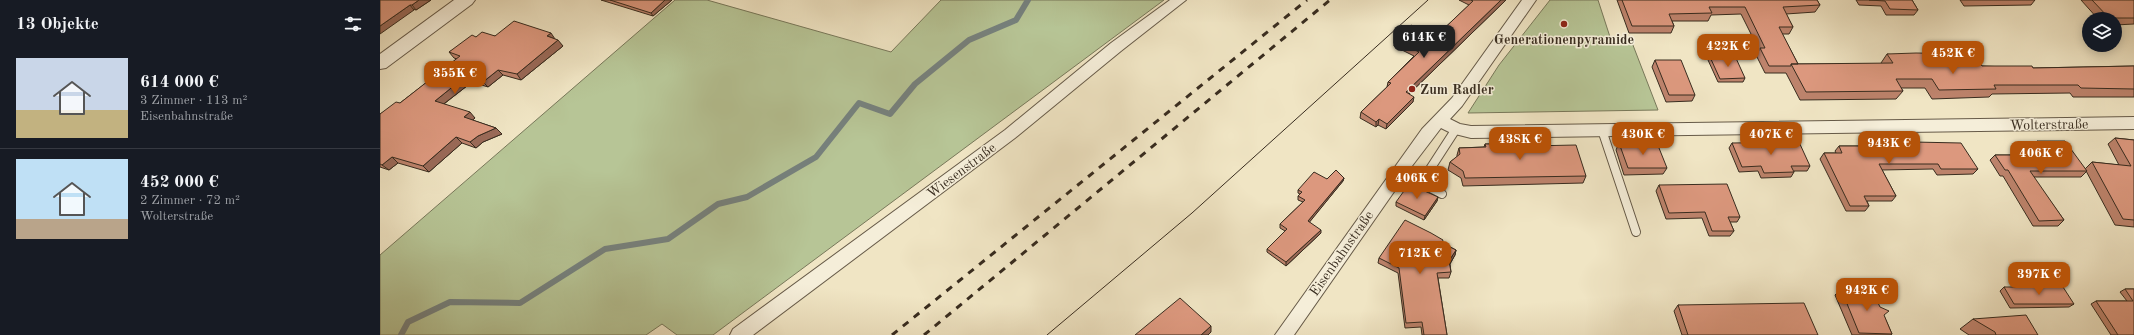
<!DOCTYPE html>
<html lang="de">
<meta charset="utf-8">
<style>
body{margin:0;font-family:"Old Standard TT",serif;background:#20242c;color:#f1f3f6;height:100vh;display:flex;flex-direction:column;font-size:15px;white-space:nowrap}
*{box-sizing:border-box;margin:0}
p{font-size:13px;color:#9ea1a6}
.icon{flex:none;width:22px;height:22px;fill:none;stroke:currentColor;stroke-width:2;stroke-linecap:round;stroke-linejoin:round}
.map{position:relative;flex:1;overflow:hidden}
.details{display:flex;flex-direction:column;background:#171b24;width:380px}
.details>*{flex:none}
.fabs{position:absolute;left:1702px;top:12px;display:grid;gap:8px}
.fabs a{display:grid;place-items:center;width:40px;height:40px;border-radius:50%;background:#171b24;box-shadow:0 2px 10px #0003;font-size:20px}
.price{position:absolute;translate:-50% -34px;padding:0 9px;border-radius:8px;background:#b45309;color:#fff;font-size:13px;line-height:26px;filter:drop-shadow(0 1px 2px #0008)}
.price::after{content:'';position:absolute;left:50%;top:24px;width:12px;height:9px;margin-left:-6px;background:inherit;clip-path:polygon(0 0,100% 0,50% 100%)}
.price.on{background:#222;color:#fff}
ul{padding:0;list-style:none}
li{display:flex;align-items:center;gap:12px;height:100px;padding:0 16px}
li+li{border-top:1px solid #363941}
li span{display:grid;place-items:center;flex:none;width:112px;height:80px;border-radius:0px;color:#555}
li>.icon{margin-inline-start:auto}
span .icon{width:48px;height:48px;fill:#fffc;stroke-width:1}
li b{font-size:17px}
h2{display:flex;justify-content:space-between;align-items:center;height:48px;padding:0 16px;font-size:17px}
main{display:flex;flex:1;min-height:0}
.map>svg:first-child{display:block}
.green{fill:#b7c596;stroke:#78785a}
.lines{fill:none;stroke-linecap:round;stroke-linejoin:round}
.stream{stroke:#76827f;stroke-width:6}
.service-casing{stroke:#665a48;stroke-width:10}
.minor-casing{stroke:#665a48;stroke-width:2}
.tertiary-casing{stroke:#665a48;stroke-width:2}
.service{stroke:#f5eed9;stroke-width:8}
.minor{fill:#f5eed9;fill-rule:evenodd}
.tertiary{fill:#f5eed9;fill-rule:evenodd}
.tram{stroke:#382c1f;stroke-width:1}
.rail{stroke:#382c1f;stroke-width:3;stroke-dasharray:7 7;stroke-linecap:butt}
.wall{fill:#bd836c;stroke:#382c1f}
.shaded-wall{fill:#9a6a58;stroke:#382c1f}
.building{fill:#dc987e;stroke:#382c1f}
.poi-dot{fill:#8f2418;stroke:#f5eed9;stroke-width:1.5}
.labels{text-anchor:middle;stroke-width:3;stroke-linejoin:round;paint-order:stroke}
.poi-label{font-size:14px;font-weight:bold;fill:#382c1f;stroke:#f5eed9}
.street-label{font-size:14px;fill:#382c1f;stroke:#f5eed9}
</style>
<main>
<section class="details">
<h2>13 Objekte<svg class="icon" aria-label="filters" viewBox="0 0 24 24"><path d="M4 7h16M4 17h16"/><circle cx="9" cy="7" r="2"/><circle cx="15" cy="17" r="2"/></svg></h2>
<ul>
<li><span style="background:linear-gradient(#c9d6e8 65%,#c2b280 0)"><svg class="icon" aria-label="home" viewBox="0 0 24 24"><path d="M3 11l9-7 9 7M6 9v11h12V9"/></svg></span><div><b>614 000 €</b><p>3 Zimmer · 113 m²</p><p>Eisenbahnstraße</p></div></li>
<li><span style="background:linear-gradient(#bfe0f5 75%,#b9a48a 0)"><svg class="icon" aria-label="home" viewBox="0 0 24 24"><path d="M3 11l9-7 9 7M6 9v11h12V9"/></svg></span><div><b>452 000 €</b><p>2 Zimmer · 72 m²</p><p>Wolterstraße</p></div></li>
</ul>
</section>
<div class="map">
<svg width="1754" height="335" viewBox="0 0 1754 335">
<rect width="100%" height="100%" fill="#f0e5c4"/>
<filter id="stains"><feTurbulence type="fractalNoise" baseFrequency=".005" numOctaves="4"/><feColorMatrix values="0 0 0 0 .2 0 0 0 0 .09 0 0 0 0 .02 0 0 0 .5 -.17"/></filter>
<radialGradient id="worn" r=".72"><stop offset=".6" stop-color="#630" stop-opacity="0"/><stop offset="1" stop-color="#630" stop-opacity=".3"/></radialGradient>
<path class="green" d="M295 0H327L511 52 561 0H784L333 335H297L282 324 266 335H0V255Z
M1170 0H1218L1231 40H1251L1278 110 1088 113 1119 65Z"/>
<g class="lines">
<path class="stream" d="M21 335 28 322 70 302 140 303 225 249 288 239 338 204 367 197 436 157 479 103 510 114 535 84 589 40 636 20 648 0"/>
<defs>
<path id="service" d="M1222 130 1256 232
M1019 172 1041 183
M1062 194 1041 183 1076 129"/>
<path id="minor" d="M790 0H806L741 51 635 138 373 335H350L353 329 625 130 731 43Z
M1142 0H1156L1082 106 1070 119 1080 124 1091 126 1754 117V129L1091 138 1071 133 1061 128 1032 166 914 335H895L1042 129 1072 98Z"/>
<path id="tertiary" d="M74 0H95L92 4 6 68 0 69V54Z"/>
</defs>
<use href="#service" class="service-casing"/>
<use href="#minor" class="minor-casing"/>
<use href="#tertiary" class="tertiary-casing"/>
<use href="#service" class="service"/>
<use href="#minor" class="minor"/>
<use href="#tertiary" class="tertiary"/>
<path class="tram" d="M667 335 812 213 1048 0"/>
<path class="rail" d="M512 335 927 0
M544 335 950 0"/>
</g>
<path class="wall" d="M0 0H51L36 10Z
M221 0H292L273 16Z
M1079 0H1126L1029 94 1033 102 1006 129 998 125 996 127 980 118 981 112 1007 87 1008 82 1034 56 1014 46 1015 40 1054 38 1089 5Z
M1237 0H1437L1440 5 1435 12 1406 14 1413 27 1409 34H1402L1418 64H1502L1501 63 1507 54 1602 66 1653 68 1754 66V97H1693L1690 93 1612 94 1609 97 1552 99 1545 88H1521L1523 91 1516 99 1420 100 1406 73H1385L1376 55 1379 50 1361 14 1331 15 1328 21H1292L1294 26 1291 33H1249Z
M1476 0H1532L1538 10 1534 15H1506L1501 6 1479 5Z
M1580 0H1655L1651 5 1584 6Z
M1701 0H1754V24L1735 25V19H1718Z
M115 36 175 39 183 46 141 80 123 75 108 87 92 82 64 104 95 118 92 120 116 128 122 134 103 142 96 148 82 143 49 172 18 163 9 170 0 167V114L20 103 77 59 74 58 69 52 96 37Z
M1330 57 1365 78 1363 82H1338L1328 60Z
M1275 60 1315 95 1312 101 1286 102 1272 67Z
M1735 138 1754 140V227L1735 225 1705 169 1712 162 1739 165 1728 144Z
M1486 141 1598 169 1593 174 1557 175 1553 169 1502 170 1516 196 1512 201H1487L1489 206 1485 211H1466L1440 159 1444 153H1456L1455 151 1459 146H1483Z
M1657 141 1707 171 1701 177H1653L1684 220 1678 226H1653L1623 176H1620L1610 160 1615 155H1656L1651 147Z
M1239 143 1287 168 1283 174 1244 175 1236 150Z
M1352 143 1430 166 1427 171H1414V172L1411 177 1381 178 1378 171 1359 172 1349 148Z
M1105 144 1149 146 1206 176 1203 183 1083 186 1081 178 1068 170 1070 162 1077 157V155L1079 148 1104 147Z
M964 178 963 181 929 222 941 233 906 266 887 252V249L905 231 900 228V224L923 202 918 200V196L920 194 918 193V190L947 179Z
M1279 185 1360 217 1357 222H1350L1354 231 1350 236H1329L1322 218 1286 219 1276 191Z
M1058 197 1057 201 1044 220 1016 206V202Z
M1062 243 1076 250 1075 255 1070 264 1071 272 1069 278H1058L1067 335H1042L1041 327 1025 328 1018 273 998 263 999 258Z
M1624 287 1694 304 1689 307 1630 308 1620 291Z
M1461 289 1504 316 1512 334 1511 335H1472L1455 295Z
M1745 289H1754V335H1731L1711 304 1716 301H1747L1740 292Z
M1298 305 1438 335H1302L1294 311Z
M1593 319 1658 335H1589L1580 329Z"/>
<path class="shaded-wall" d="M39 0H51L36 10 32 5Z
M285 0H292L273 16 271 13Z
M1121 0H1126L1025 98 1026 92Z
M30 5 34 10 0 34V26Z
M171 33 175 39 167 36Z
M178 40 183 46 141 80 137 74Z
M118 70 123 75 108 87 103 82Z
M86 76 92 82 61 106 55 101Z
M1034 97 1033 102 1006 129 1007 124Z
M90 112 95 118 89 123 84 117Z
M999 119 998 125 996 127V122Z
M116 128 122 134 103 142 96 148 90 142 98 136Z
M76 137 82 143 49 172 43 166Z
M12 157 18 163 9 170 2 165Z
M964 178 963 181 928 224V221Z
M1058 197 1057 201 1044 220 1045 216Z
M941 230V233L906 266V262Z
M1076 250 1075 255 1068 267 1069 261Z
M831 326V332L828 335H821Z"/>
<path class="building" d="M0 0H39L32 5H30L0 26Z
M230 0H285L271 13Z
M1091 0H1121L1026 92 1034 97 1007 124 999 119 996 122 981 112 1011 83 1008 82 1039 52 1015 40 1031 25 1054 38 1093 1Z
M1242 0H1437L1440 5 1403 7 1413 27H1399L1418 64H1411V66H1389L1380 48H1385L1365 7H1329L1332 13 1289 14 1294 26H1252Z
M1489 0H1532L1538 10 1510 9 1505 1Z
M1712 0H1754V18H1729Z
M134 21 171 33 167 36 178 40 137 74 118 70 103 82 86 76 55 101 90 112 84 117 116 128 98 136 90 142 76 137 43 166 12 157 2 165 0 164V114L16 102 20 103 80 56 69 52 92 35 96 37 102 32 115 36Z
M1536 53 1594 54 1602 66H1652L1653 68 1754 66V89L1701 88 1698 85H1614L1616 89 1559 90 1552 79H1516L1523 91 1426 92 1411 64 1513 63 1507 54Z
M1355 56 1365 78 1340 79 1330 57Z
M1275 60H1301L1315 95H1289Z
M1735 138 1754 140V220L1743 219 1712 162 1751 166Z
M1486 141 1581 143 1598 169H1561L1558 164H1499L1516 196H1484L1489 206H1470L1444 153H1462L1459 146H1489Z
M1657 141H1685L1707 171H1650L1684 220 1659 221 1628 170H1625L1615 155H1666Z
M1419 142 1430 166H1411L1414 172 1384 173 1381 166 1362 167 1352 143Z
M1148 143 1149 146 1196 145 1206 176 1085 178 1083 171 1070 162 1080 154 1079 148 1106 147 1105 144Z
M1239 143H1277L1287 168H1248Z
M956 170 964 178 928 221 941 230 906 262 887 249 907 229 900 224 925 200 918 196 922 192 918 190 934 172 947 179Z
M1029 184 1058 197 1045 216 1016 202Z
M1347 184 1360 217H1348L1354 231H1332L1325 212 1289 213 1279 185Z
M1025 220 1051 233 1063 240 1062 243 1076 250 1069 261 1071 272 1057 273 1067 335H1044L1042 322 1026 323 1019 268 999 258Z
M1624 287H1683L1694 304H1634Z
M1461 289 1492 290 1500 307 1509 311 1504 315 1512 334 1479 333Z
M1745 289H1754V335H1738L1716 301H1753Z
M800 298 831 326 821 335H755Z
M1424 303 1438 335H1308L1298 305Z
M1646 315 1658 335H1616L1615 332 1593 319Z"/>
<g class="poi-dot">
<circle cx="1184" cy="24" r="4"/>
<circle cx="1032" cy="89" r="4"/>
</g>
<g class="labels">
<g class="poi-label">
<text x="1184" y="44">Generationenpyramide</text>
<text x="1040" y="94" text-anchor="start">Zum Radler</text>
</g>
<g class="street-label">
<text transform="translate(1669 124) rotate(-1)" y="5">Wolterstraße</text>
<text transform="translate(581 170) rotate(-37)" y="5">Wiesenstraße</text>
<text transform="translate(961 253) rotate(-55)" y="5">Eisenbahnstraße</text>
</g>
</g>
<rect width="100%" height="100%" filter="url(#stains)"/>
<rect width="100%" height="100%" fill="url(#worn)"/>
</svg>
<div class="fabs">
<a><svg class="icon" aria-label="layers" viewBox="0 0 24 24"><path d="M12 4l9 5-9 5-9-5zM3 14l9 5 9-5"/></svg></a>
</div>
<b class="price on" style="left:1044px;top:59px">614K €</b>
<b class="price" style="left:1348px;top:68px">422K €</b>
<b class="price" style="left:1573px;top:75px">452K €</b>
<b class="price" style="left:75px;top:95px">355K €</b>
<b class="price" style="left:1263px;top:156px">430K €</b>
<b class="price" style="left:1391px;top:156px">407K €</b>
<b class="price" style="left:1140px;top:161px">438K €</b>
<b class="price" style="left:1509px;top:165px">943K €</b>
<b class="price" style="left:1661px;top:175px">406K €</b>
<b class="price" style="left:1037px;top:200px">406K €</b>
<b class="price" style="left:1040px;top:275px">712K €</b>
<b class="price" style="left:1659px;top:296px">397K €</b>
<b class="price" style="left:1487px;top:312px">942K €</b>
</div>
</main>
